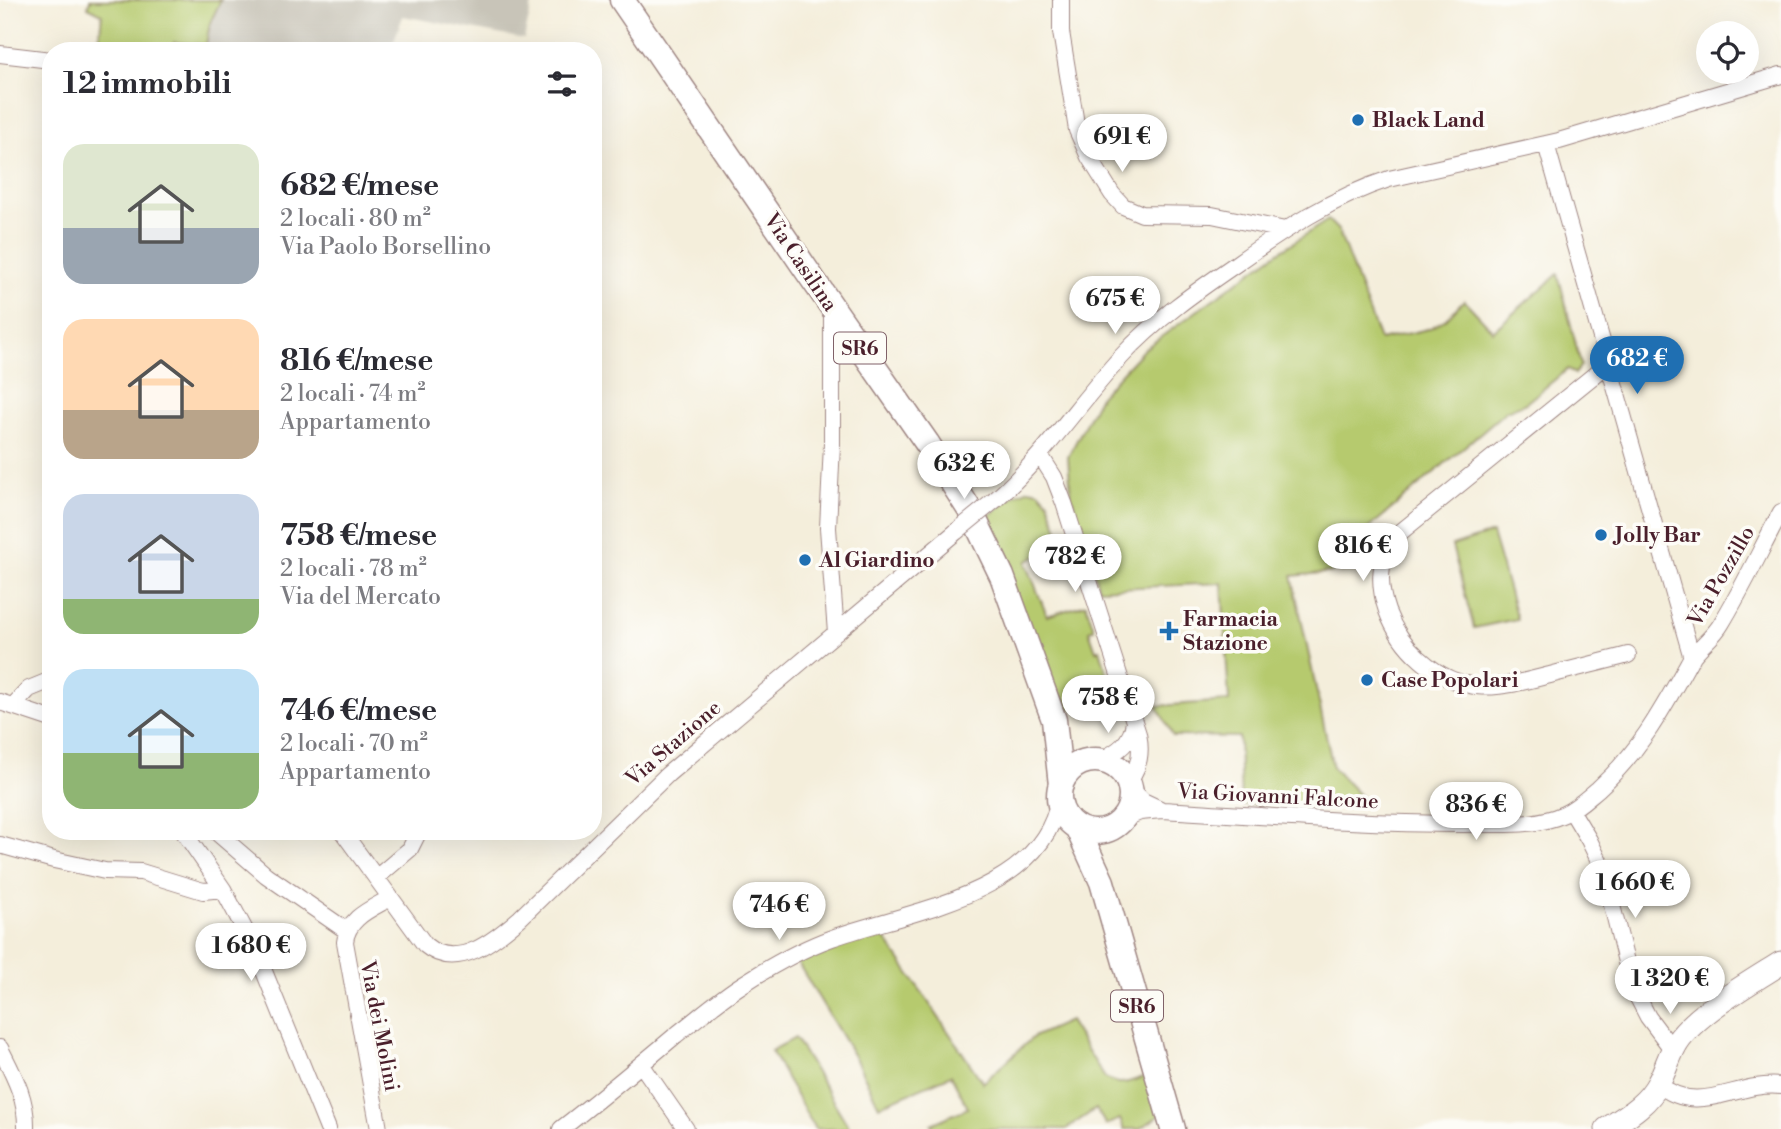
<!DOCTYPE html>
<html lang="it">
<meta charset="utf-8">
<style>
body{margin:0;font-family:"Libre Bodoni",serif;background:#f2f2f3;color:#2b2b33;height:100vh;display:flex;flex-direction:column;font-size:26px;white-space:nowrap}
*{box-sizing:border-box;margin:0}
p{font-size:23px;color:#7c7c81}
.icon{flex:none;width:38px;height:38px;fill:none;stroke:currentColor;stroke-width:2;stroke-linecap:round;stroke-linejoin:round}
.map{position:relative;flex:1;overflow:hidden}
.drawer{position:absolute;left:42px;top:42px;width:560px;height:798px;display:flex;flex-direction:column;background:#fff;border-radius:28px;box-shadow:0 7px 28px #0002}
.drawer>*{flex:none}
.fabs{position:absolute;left:1696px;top:21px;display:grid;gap:14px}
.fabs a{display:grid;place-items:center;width:63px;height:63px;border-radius:50%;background:#fff;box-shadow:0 7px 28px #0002;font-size:35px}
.price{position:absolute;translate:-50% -60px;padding:0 16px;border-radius:24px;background:#fff;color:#222;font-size:23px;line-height:46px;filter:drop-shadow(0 2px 4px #0008)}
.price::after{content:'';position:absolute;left:50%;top:42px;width:21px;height:16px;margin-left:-10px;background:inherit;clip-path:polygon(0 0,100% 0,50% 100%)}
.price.active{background:#1f6fb2;color:#fff}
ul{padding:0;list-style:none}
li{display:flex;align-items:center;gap:21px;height:175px;padding:0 21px}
li span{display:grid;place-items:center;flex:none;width:196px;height:140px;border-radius:21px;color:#555}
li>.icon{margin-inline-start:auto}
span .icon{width:84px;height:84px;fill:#fffc;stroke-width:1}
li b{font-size:30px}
h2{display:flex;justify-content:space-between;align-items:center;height:84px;padding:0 21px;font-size:30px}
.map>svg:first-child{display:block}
.industrial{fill:#c8c4b8}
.green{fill:#b6ca6e;stroke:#80744c;stroke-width:2}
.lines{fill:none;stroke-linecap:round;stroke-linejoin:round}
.street-casing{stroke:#9f8683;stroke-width:18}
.secondary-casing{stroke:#9f8683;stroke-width:25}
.primary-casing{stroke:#9f8683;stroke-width:27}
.street{stroke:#fff;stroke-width:16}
.secondary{stroke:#fff;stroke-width:23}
.primary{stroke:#fff;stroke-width:24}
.street-bridge-casing{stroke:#9f8683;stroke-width:18;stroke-linecap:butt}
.street-bridge{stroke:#fff;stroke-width:16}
.poi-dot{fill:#1f6fb2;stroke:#fdfcf7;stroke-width:2.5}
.labels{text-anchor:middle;stroke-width:7;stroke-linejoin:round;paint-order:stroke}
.shield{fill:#fdfcf7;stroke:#806168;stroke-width:2}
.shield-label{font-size:19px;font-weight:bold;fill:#4a1f2b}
.poi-label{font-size:21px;font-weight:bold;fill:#4a1f2b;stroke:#fdfcf7;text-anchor:start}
.street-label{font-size:21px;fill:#4a1f2b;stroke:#fdfcf7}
</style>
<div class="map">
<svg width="1781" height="1129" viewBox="0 0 1781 1129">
<rect width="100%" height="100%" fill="#fdfcf7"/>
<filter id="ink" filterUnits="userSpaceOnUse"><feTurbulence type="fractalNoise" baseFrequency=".0143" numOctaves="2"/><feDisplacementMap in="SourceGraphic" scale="14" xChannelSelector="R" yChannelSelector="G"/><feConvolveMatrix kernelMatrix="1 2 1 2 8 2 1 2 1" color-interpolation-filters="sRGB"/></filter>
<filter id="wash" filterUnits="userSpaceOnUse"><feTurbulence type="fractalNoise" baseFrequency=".00686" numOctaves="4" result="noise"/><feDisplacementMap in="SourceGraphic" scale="28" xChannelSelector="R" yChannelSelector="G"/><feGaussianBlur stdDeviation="1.57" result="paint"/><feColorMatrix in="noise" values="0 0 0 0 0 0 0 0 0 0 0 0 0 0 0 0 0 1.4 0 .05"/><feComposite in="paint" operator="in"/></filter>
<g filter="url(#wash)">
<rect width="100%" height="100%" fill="#f4eedb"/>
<path class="industrial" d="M221 0H533L524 39 403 16 390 51H172L173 42 205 45 210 23Z"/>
<path class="green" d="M90 0H221L210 23 206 45 174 42 172 51H98L102 14 88 7Z
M1328 220 1338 230 1380 340 1428 329 1446 319 1464 300 1493 331 1558 274 1581 365 1575 374 1568 369 1526 403 1506 411 1361 535 1352 549 1353 570 1292 576 1333 768 1367 803 1241 805 1239 737 1173 736 1157 706 1229 701 1222 583 1099 589 1071 494 1068 457 1100 396 1143 350 1277 253Z
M1029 489 1039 491 1048 501 1071 567 1070 569 1068 568 1057 548 1049 549 1026 562 1047 616 1086 604 1094 629 1089 631 1096 651 1100 649 1113 694 1061 712 983 520 1015 495Z
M1492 533 1517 619 1474 628 1452 546Z
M881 932 983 1083 1033 1037 1069 1021 1105 1078C1119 1088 1131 1081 1147 1076L1159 1116 1139 1129H1124L1120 1119 1106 1125 1096 1109 1066 1129H934L931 1124 968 1108 951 1075 879 1106 855 1058 796 960C823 948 851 934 881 932Z
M795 1038 850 1129H815L771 1051Z"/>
</g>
<g filter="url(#ink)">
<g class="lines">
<defs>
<path id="street" d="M1061 0V32L1077 130 1089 157 1112 194 1123 206 1142 214 1212 215 1285 230
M0 54 51 60
M1546 144 1692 658
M832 308V444L828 528 836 633
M1608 364 1397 535C1378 557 1378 585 1387 611 1394 630 1405 646 1420 659 1463 698 1500 688 1550 675 1576 668 1602 662 1628 655
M1040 455 1054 477 1064 503 1138 734C1142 752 1140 767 1128 782
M995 500C1043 458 1078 404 1121 357 1155 320 1195 292 1236 264 1284 230 1333 197 1389 179L1559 141 1781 75
M0 702 51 719
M13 706 29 689 51 680
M1100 761C1118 751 1132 743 1134 721
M1130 788 1143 801 1160 809
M1571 810 1589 840 1603 869 1632 986 1648 1017 1672 1049
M1123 819 1140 812 1162 810C1263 816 1363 824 1464 824 1496 823 1534 828 1564 814 1577 808 1587 798 1598 789 1641 750 1662 710 1690 660 1698 647 1713 638 1721 624 1743 588 1761 549 1781 512
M183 831 223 889 255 949 328 1129
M215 831 266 875 347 931
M342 831 425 945C457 972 495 940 520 918L668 774 957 531
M0 845 54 860 105 871 141 872 203 891 223 889
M376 878 410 849 419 831
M0 1048C13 1074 27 1098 26 1129
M641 1064 686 1129
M1658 1084C1700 1118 1735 1081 1781 1086
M379 1129 345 942C347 918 371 909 390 898
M561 1129C600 1099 638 1067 676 1035 698 1018 719 999 743 984 771 966 801 949 832 938 907 911 1043 895 1059 799"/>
<path id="secondary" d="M1607 1129C1627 1116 1648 1104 1659 1082 1667 1067 1670 1051 1680 1038 1702 1010 1751 982 1781 963"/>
<path id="primary" d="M622 0 814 281 927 443 971 512 1002 576 1054 720 1061 785
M1059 796a36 36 0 1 1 72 0a36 36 0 1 1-72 0Z
M1077 827 1102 882 1173 1129"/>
</defs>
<use href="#street" class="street-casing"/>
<use href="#secondary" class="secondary-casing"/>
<use href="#primary" class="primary-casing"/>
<use href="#street" class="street"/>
<use href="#secondary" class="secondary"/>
<use href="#primary" class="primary"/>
<defs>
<path id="street-bridge" d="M957 531 995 500"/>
</defs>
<use href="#street-bridge" class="street-bridge-casing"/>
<use href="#street-bridge" class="street-bridge"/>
</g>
</g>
<g class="poi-dot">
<circle cx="1358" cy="120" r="7"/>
<circle cx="1601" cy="535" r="7"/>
<circle cx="805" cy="560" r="7"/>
<path d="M1165.5 620.5h7v7h7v7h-7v7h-7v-7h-7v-7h7z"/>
<circle cx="1367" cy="680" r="7"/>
</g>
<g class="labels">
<g class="shield">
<rect x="834" y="332.5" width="52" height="31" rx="5"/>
<rect x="1111" y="990.5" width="52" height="31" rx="5"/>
</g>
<g class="shield-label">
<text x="860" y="355">SR6</text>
<text x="1137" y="1013">SR6</text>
</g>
<g class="poi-label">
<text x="1372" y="127">Black Land</text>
<text x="1615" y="542">Jolly Bar</text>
<text x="819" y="567">Al Giardino</text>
<text x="1183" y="626">Farmacia<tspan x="1183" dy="24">Stazione</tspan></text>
<text x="1381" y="687">Case Popolari</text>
</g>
<g class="street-label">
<text transform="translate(801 262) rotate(56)" y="7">Via Casilina</text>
<text transform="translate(1721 576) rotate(-60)" y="7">Via Pozzillo</text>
<text transform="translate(673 743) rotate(-41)" y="7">Via Stazione</text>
<text transform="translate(1278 796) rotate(3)" y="7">Via Giovanni Falcone</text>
<text transform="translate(380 1026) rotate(79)" y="7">Via dei Molini</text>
</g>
</g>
</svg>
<div class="fabs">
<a><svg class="icon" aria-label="locate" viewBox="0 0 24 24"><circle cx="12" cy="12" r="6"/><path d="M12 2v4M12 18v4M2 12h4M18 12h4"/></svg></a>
</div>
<b class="price" style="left:1122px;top:174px">691 €</b>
<b class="price" style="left:1115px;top:336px">675 €</b>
<b class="price active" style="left:1637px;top:396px">682 €</b>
<b class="price" style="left:964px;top:501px">632 €</b>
<b class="price" style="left:1363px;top:583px">816 €</b>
<b class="price" style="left:1075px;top:594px">782 €</b>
<b class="price" style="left:1108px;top:735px">758 €</b>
<b class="price" style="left:1476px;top:842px">836 €</b>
<b class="price" style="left:1635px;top:920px">1 660 €</b>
<b class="price" style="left:779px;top:942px">746 €</b>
<b class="price" style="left:251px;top:983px">1 680 €</b>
<b class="price" style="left:1670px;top:1016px">1 320 €</b>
<section class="drawer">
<h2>12 immobili<svg class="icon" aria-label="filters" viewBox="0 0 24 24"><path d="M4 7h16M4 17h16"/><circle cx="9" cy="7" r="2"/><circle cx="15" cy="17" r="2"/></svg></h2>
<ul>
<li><span style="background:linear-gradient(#dfe7d0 60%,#9aa5b1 0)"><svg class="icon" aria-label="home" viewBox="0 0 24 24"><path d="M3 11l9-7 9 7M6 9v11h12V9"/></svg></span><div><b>682 €/mese</b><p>2 locali · 80 m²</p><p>Via Paolo Borsellino</p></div></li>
<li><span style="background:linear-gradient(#ffd9b3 65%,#b9a48a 0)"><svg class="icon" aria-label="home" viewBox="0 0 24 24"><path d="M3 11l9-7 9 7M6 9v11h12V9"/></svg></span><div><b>816 €/mese</b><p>2 locali · 74 m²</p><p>Appartamento</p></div></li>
<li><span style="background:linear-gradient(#c9d6e8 75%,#8fb573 0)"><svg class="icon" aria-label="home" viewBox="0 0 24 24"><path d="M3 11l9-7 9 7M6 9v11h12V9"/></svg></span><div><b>758 €/mese</b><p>2 locali · 78 m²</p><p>Via del Mercato</p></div></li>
<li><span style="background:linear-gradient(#bfe0f5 60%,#8fb573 0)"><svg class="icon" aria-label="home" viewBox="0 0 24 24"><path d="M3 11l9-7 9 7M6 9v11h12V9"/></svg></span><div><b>746 €/mese</b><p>2 locali · 70 m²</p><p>Appartamento</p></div></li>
</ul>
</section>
</div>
